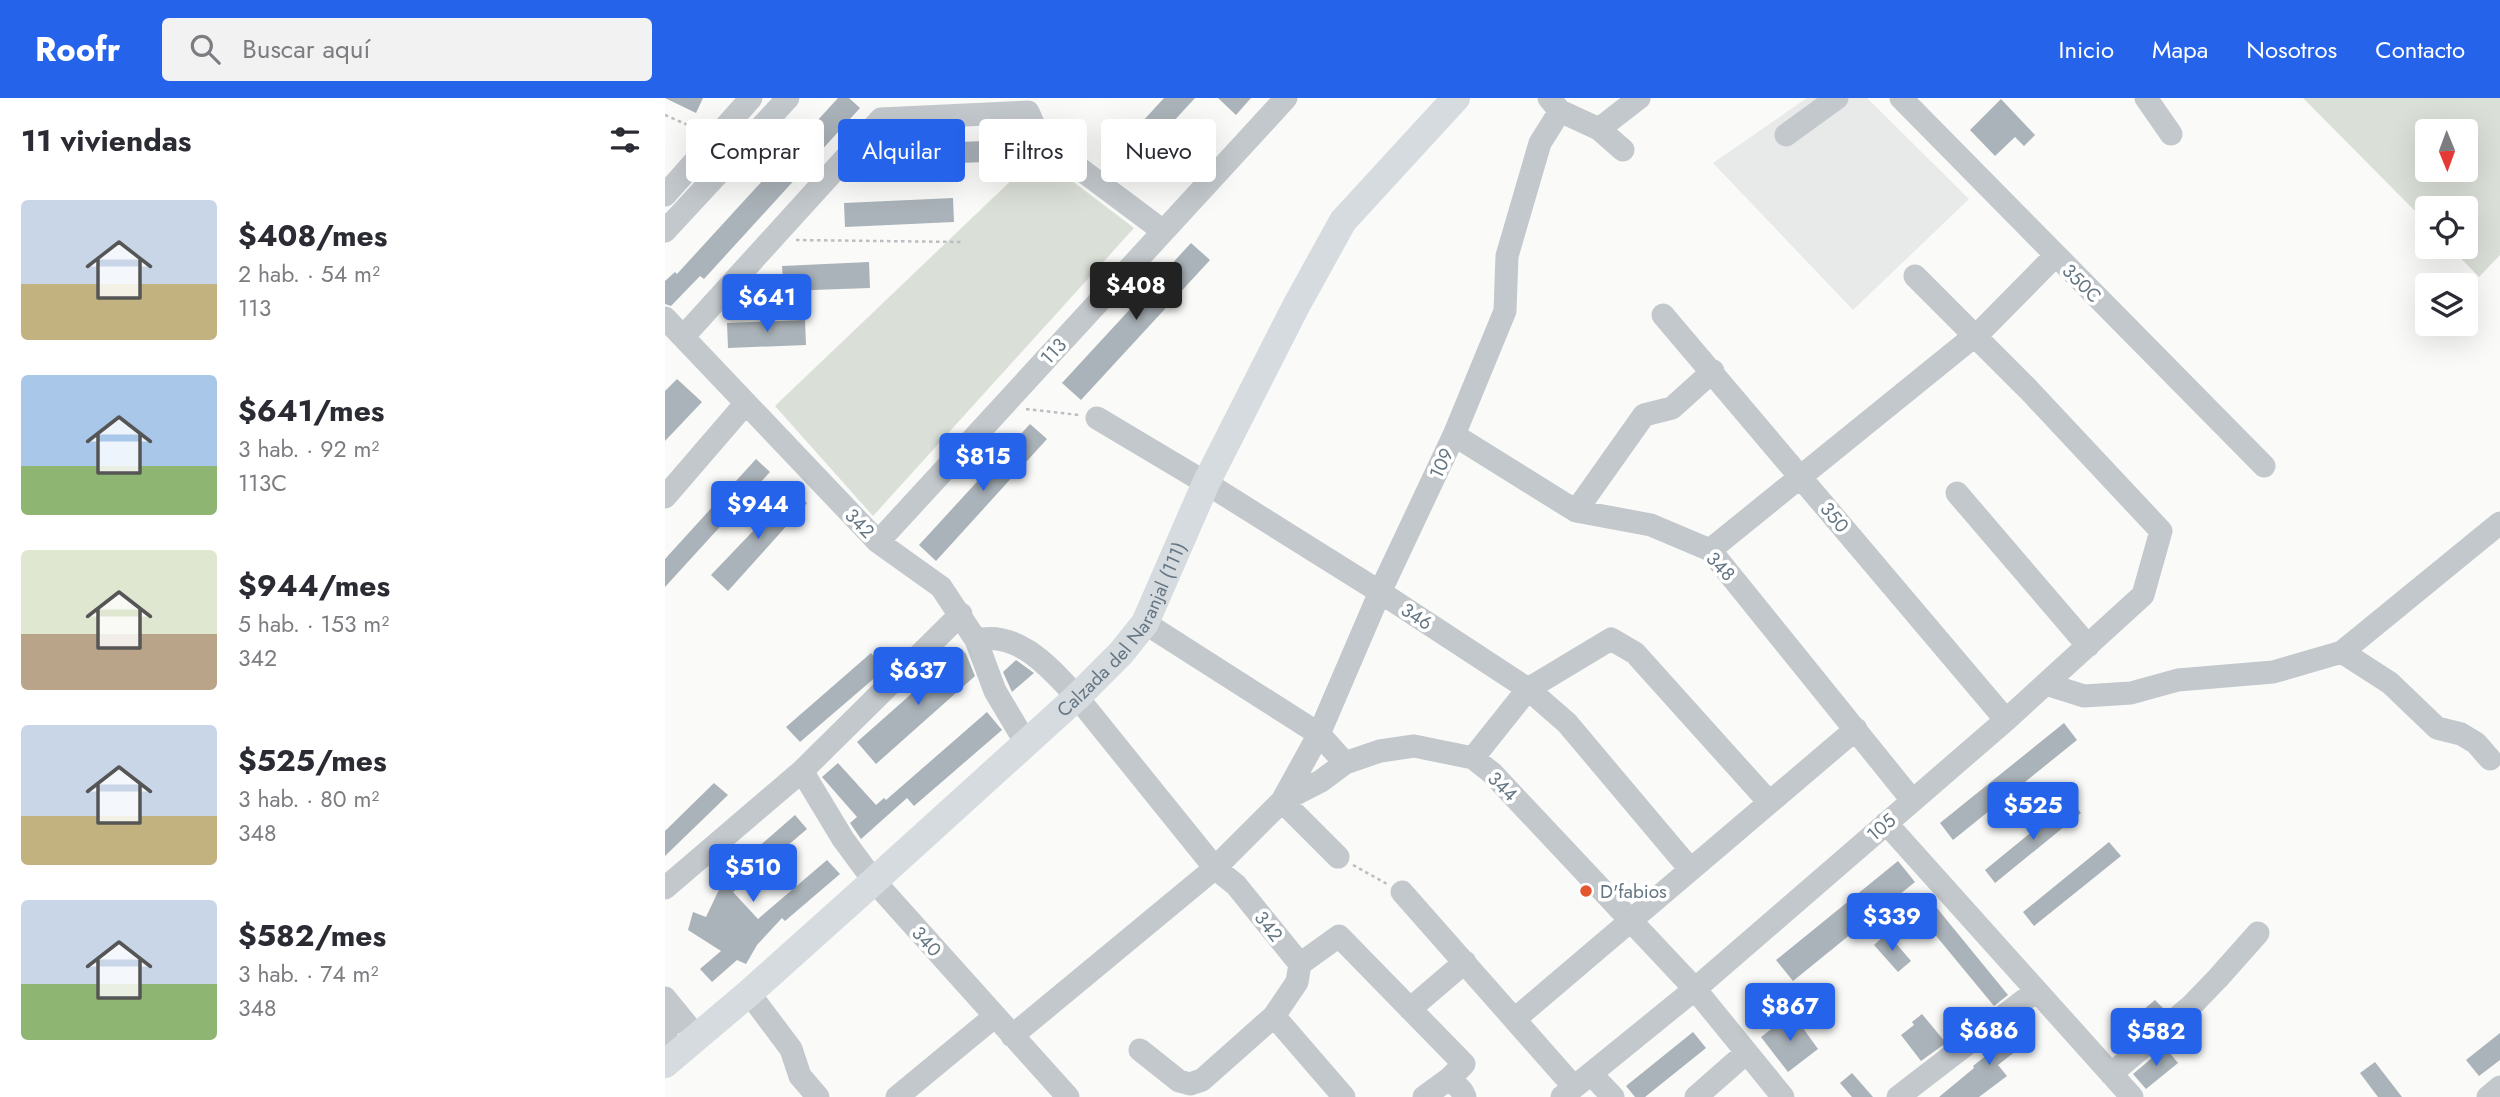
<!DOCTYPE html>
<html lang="es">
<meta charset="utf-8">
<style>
body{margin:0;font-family:Jost,sans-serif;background:#f2f2f3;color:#2b2b33;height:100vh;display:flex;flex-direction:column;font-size:26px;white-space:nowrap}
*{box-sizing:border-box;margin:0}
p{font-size:23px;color:#7c7c81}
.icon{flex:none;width:38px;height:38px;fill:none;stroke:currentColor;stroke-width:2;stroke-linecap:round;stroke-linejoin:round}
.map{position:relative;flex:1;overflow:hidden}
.side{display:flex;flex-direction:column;background:#fff;width:665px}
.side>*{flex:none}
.top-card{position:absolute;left:21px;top:21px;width:665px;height:63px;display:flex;gap:14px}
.needle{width:46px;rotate:179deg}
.buttons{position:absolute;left:1750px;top:21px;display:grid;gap:14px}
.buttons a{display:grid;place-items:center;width:63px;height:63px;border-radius:7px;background:#fff;box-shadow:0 7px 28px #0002;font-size:35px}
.price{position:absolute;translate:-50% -60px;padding:0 16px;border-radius:7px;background:#2563eb;color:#fff;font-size:23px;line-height:46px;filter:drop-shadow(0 2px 4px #0008)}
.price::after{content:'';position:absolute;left:50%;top:42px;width:21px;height:16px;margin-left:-10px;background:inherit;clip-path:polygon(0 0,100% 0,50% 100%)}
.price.active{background:#222;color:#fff}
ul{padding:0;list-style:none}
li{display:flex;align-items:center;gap:21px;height:175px;padding:0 21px}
li span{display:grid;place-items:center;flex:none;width:196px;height:140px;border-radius:7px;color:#555}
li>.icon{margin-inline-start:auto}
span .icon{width:84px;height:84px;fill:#fffc;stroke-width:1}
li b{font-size:30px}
h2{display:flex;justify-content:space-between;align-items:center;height:84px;padding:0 21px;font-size:30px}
.pill{padding:0 24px;border-radius:7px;background:#fff;box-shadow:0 7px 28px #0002;font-size:24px;line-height:63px}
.pill.active{background:#2563eb;color:#fff}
header{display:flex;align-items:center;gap:42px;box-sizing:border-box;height:98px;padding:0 35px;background:#2563eb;color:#fff}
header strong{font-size:33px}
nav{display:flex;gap:38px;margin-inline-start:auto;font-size:24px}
.search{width:490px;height:63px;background:#f2f2f3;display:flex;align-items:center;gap:18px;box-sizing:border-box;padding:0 24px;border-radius:7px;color:#7c7c81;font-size:26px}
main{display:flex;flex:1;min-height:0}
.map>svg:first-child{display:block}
.built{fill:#e8e9e9}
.green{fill:#dadfd7;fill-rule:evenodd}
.building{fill:#aab3b9}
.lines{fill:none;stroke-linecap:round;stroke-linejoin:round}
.path{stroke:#bbbfc2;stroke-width:2.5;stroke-dasharray:3.5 3.5;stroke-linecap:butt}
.minor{stroke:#c3c8cc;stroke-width:23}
.major{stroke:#d6dbdf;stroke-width:28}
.poi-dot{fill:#e4572e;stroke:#fff;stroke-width:2.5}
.labels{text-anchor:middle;stroke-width:7;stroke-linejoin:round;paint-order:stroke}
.street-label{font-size:19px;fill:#657683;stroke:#fff}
.poi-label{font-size:19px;fill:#657683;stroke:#fff;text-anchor:start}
</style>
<header>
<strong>Roofr</strong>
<div class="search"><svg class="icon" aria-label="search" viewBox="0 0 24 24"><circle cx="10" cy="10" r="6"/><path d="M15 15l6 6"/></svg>Buscar aquí</div>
<nav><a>Inicio</a><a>Mapa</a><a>Nosotros</a><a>Contacto</a></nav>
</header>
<main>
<section class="side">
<h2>11 viviendas<svg class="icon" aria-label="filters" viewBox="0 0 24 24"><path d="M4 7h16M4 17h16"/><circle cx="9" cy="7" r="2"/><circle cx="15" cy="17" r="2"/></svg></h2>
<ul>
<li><span style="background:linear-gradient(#c9d6e8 60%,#c2b280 0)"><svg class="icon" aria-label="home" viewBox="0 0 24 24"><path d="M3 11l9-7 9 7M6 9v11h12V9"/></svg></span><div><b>$408/mes</b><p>2 hab. · 54 m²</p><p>113</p></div></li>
<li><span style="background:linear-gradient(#a9c7e8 65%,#8fb573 0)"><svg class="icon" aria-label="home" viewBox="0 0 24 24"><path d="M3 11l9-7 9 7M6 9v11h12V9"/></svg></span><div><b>$641/mes</b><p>3 hab. · 92 m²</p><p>113C</p></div></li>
<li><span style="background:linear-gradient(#dfe7d0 60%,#b9a48a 0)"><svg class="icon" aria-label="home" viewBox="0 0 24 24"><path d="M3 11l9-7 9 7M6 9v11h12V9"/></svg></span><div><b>$944/mes</b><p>5 hab. · 153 m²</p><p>342</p></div></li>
<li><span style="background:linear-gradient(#c9d6e8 65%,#c2b280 0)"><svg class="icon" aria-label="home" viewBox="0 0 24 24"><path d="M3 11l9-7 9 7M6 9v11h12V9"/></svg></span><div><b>$525/mes</b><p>3 hab. · 80 m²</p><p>348</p></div></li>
<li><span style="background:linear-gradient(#c9d6e8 60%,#8fb573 0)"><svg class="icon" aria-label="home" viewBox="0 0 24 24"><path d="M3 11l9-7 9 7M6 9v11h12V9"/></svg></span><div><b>$582/mes</b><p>3 hab. · 74 m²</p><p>348</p></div></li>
</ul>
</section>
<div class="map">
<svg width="1835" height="999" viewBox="0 0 1835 999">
<rect width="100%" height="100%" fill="#fafaf8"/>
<path class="built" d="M1142 0H1202L1304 101 1188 212 1048 65Z"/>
<path class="green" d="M1638 0H1835V157L1814 179 1785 149H1801V110H1762V125ZM1762 33H1801V72H1762Z
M373 57 469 130 208 418 110 308Z"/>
<path class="building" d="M0 0H38L31 15Z
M173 0H184L195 10 39 181 35 178 6 208 0 206V183L10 174 12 176Z
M499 0H530L461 75 444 60Z
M553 0H586L571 17Z
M1336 1 1370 37 1359 48 1350 39 1330 58 1305 32Z
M343 42 344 63 221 68 220 47Z
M288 100 289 124 180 129 179 105Z
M526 145 545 162 416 302 397 285Z
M204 164 205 190 119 193 117 168Z
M140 222 141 247 63 250 62 225Z
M12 281 37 304 0 343V293Z
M365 326 382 341 271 463 254 447Z
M91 361 105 374 0 489V461Z
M127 392 142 405 63 493 46 477Z
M297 551 301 556 310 578 211 666 192 644Z
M206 555 220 571 135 644 121 629Z
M351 562 369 575 347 594 338 574Z
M322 614 337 632 249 708 242 700 196 741 185 725 192 719 157 679 173 665 211 707 219 700 221 702Z
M1399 625 1412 642 1288 742 1275 725Z
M49 685 63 697 0 758V733Z
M1406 702 1416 715 1330 785 1320 772Z
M130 717 142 731 68 794 93 821 162 762 175 776 120 823 117 820 92 847 81 866 72 862 47 884 35 871 56 853 23 832 28 814 41 819 61 777Z
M1444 744 1456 758 1369 828 1358 814Z
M1233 763 1250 784 1128 883 1111 862Z
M1267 804 1343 897 1329 908 1253 816Z
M1222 835 1246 863 1233 874 1209 847Z
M1490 902 1500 912 1481 928 1472 917Z
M1127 915 1153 951 1123 974 1096 939Z
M1257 916 1281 945 1256 963 1236 937 1249 927 1247 924Z
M1352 927 1365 942 1333 967 1342 978 1314 999H1274L1309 970 1308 968 1328 952 1325 948Z
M1028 934 1041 950 980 999H970L961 988Z
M1835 935V962L1814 978 1801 962Z
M1500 949 1513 965 1481 991 1468 976Z
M1710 964 1737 999H1713L1695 975Z
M1187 975 1208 999H1187L1175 985Z"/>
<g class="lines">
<path class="path" d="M0 17 32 31
M131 142 296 144
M361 311 414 317
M688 767 722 786"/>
<path class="minor" d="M884 0 895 13 934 31 958 52
M1236 0 1599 368
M1481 0 1506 36
M934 31 974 0
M1121 37 1172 0
M0 97 86 0
M0 133 123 0
M998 217 1341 622
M0 220 213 444 276 489 311 542 330 593 361 645
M18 239 216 21 363 14 375 41 498 133
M432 320 541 385 715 494 863 591 902 625 1025 771
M789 337 911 413 986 427 1045 452 1247 702
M1292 395 1423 548
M0 399 81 305
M911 413 979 317 1007 310 1048 273
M213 444 621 0
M1045 452 1318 231 1390 158
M480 525 654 636 680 665 715 653 749 648 808 660 827 675 1030 891 1118 999
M311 542C354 532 386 571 412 599L550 770 571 787 635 866 632 884 609 918 537 982 525 986 514 983 475 952
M1677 554 1725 585 1772 630 1796 636 1811 645 1825 661
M1381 586 1419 598 1466 595 1513 582 1608 574 1677 554 1835 425
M808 660 863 591 946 541 970 555 1104 704
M137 673 178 741 209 783 403 999
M1221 725 1467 999
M673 759 617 703 654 636 715 494 789 337 840 213 842 158 875 45 895 13
M0 790 137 673 296 516
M737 794 909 989
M635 866 674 838 799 966 785 980 759 999
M84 895 126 951 135 978 153 999
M0 900 31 938
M745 911 800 864
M609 918 679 999
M850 921 1191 631
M0 937 5 925 3 904
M347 938 550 770 617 703 656 683 680 665
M926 976 948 999
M1446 976 1527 907 1553 880 1593 835
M785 980 797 993 800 999
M232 999 329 919
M897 999 1030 891 1341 622 1478 497 1496 433 1363 291 1250 178
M1031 999 1081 955
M1233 999 1371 893
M1823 999 1835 989"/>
<path class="major" id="s1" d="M0 966 84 895 209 783 412 599 456 555 480 525 541 385 631 208 678 123 791 0"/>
</g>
<circle class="poi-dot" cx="921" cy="793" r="7"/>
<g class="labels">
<g class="street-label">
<text transform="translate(1417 185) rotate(45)" y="7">350C</text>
<text transform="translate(388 253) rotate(-47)" y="7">113</text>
<text transform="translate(776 365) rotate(-65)" y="7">109</text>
<text transform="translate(1170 419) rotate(50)" y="7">350</text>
<text transform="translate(195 425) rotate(46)" y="7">342</text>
<text transform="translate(1056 468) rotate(47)" y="7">348</text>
<text transform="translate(752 518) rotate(33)" y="7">346</text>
<text dy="7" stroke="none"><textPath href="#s1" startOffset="634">Calzada del Naranjal (111)</textPath></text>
<text transform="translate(838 688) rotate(45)" y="7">344</text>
<text transform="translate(1216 729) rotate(-41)" y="7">105</text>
<text transform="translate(604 828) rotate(52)" y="7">342</text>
<text transform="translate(262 843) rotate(48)" y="7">340</text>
</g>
<g class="poi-label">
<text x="935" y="800">D'fabios</text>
</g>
</g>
</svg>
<div class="buttons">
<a><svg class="needle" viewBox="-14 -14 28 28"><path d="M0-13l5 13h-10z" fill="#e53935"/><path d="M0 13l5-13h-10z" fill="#7c7c81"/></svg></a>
<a><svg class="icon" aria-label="locate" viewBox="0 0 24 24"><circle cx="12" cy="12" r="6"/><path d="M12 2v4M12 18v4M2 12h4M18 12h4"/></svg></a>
<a><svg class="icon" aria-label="layers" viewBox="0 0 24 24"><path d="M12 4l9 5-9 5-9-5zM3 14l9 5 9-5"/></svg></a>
</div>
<b class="price active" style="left:471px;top:224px">$408</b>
<b class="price" style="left:102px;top:236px">$641</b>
<b class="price" style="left:318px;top:395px">$815</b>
<b class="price" style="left:93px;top:443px">$944</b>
<b class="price" style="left:253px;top:609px">$637</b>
<b class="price" style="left:1368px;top:744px">$525</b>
<b class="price" style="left:88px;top:806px">$510</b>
<b class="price" style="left:1227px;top:855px">$339</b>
<b class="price" style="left:1125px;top:945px">$867</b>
<b class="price" style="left:1324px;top:969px">$686</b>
<b class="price" style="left:1491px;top:970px">$582</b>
<div class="top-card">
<a class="pill">Comprar</a>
<a class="pill active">Alquilar</a>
<a class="pill">Filtros</a>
<a class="pill">Nuevo</a>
</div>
</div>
</main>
